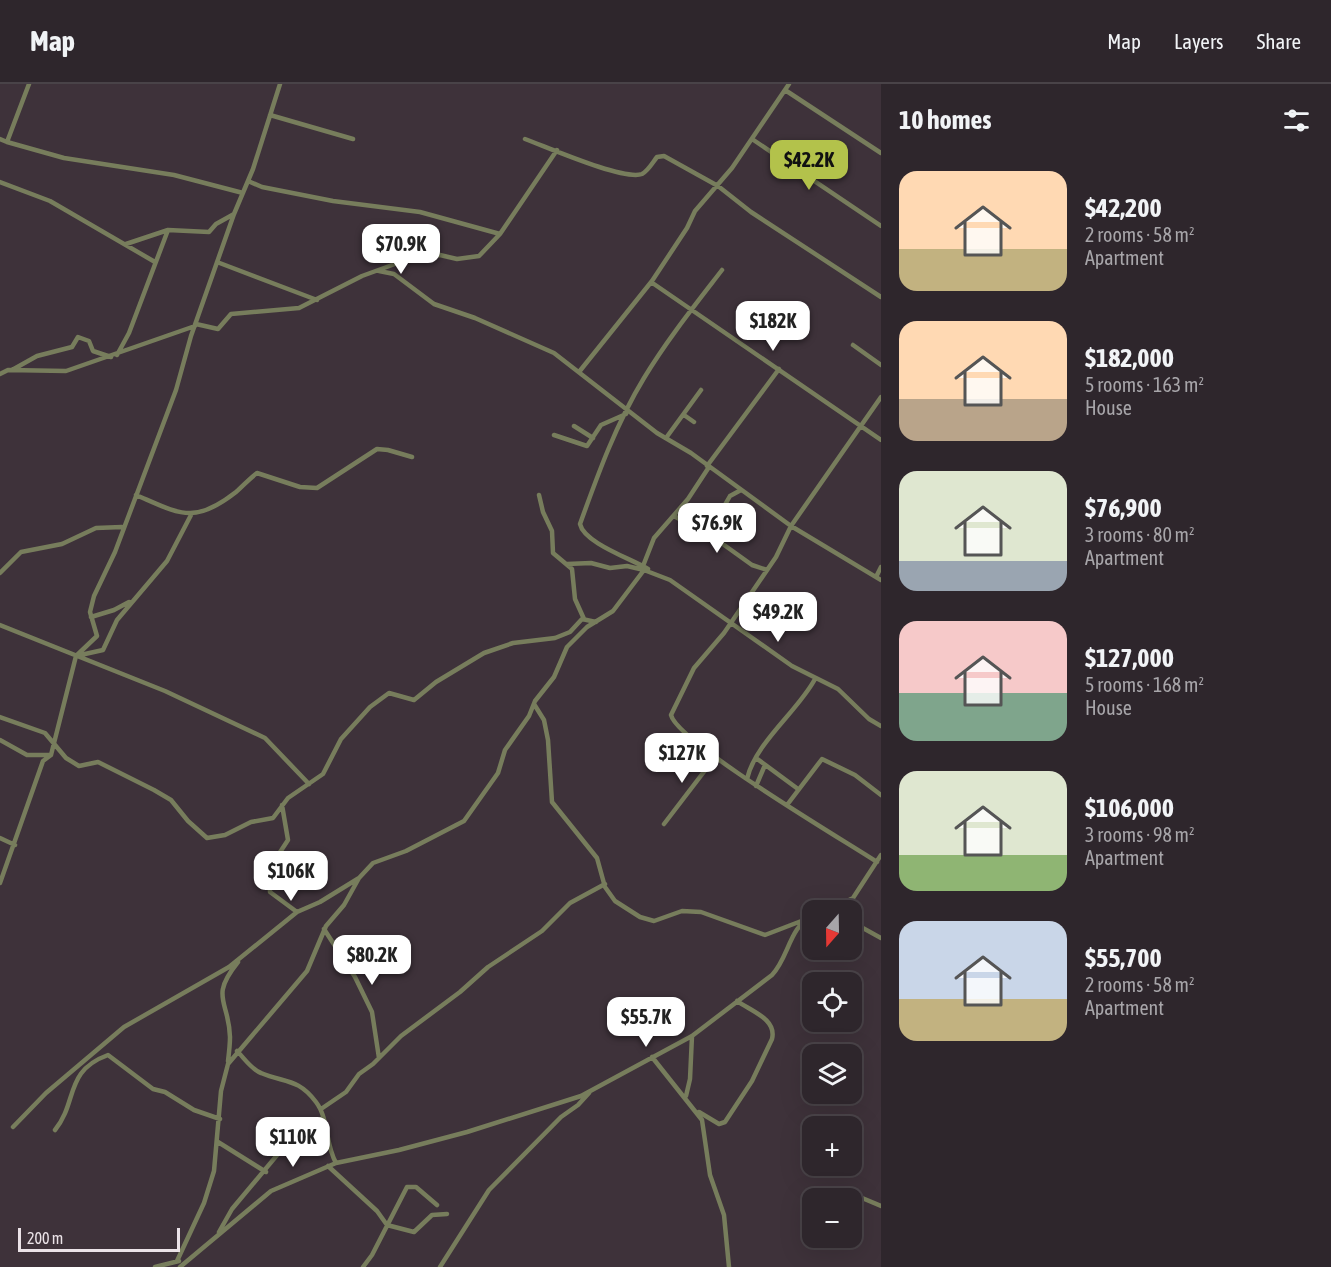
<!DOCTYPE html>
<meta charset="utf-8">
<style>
body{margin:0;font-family:"Asap Condensed",sans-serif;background:#3a3238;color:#f1f3f6;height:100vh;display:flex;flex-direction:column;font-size:22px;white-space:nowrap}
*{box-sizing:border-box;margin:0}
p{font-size:20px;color:#a7a5a9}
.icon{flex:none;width:33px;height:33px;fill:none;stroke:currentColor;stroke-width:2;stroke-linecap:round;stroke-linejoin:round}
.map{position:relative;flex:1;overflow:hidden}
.drawer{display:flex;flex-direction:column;background:#2e262c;width:450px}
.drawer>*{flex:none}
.needle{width:39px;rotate:200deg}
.controls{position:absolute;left:802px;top:816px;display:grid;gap:12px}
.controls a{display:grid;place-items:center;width:60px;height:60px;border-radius:12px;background:#2e262c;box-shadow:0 6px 24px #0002,0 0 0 2px #494348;font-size:30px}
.scale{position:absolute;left:18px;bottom:15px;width:162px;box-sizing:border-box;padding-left:6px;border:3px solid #ebe3e8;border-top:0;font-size:16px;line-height:21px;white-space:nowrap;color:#ebe3e8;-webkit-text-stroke:4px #3e323a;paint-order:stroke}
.price{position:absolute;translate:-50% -51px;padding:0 14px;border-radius:12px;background:#fff;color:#222;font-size:20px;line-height:39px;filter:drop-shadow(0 2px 3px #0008)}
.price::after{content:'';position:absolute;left:50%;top:36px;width:18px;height:14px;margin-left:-9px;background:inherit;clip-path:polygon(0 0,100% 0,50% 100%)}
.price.current{background:#b3c24b;color:#111}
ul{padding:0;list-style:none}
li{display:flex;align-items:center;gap:18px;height:150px;padding:0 18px}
li span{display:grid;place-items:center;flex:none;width:168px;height:120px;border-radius:18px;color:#555}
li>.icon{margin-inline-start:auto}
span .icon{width:72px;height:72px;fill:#fffc;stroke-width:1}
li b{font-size:26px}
h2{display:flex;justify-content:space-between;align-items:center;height:72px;padding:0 18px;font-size:26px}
header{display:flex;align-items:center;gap:36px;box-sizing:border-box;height:84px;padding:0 30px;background:#2e262c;border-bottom:2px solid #494348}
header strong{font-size:28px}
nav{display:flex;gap:33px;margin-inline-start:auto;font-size:21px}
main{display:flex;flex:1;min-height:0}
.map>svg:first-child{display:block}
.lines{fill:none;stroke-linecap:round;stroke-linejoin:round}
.minor{stroke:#777d5c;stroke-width:4.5}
</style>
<header>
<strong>Map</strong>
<nav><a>Map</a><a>Layers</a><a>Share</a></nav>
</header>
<main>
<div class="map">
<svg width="881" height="1183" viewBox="0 0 881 1183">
<rect width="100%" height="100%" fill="#3e323a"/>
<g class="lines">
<path class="minor" d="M785 6 881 69
M270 31 353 55
M0 55 7 58 29 0
M525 55C547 63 624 97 642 90 648 87 653 78 657 73L664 72 718 102 751 128 881 213
M752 55 881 142
M7 58 64 74 174 91 243 109
M248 97 262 103 333 117 420 128 500 150
M0 98 50 117 155 178
M126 160 168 146 209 148 216 140 234 130
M217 178 317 216
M379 187 394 190 434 220 475 234 554 269 657 349 691 369 791 442 881 496
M651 198 881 356
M196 240 218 245 231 230 299 224 362 192 414 173 440 171 457 175 479 172 500 150 557 66
M853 261 881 281
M117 271 129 249 168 146
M12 286 37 272 72 263 78 253 89 257 93 267 111 273
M579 288 652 197 687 144 695 127 732 84 789 0
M0 290 8 286 66 287 195 242
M684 331 694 338
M574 342 593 354
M554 351 587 362 601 341 626 330
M666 354 701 306
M707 382 779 285
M136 411C180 430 194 441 236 408 243 402 249 395 257 389L300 403 317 404 377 365 388 366 412 373
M539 411 543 428 552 447 553 469 572 485 575 515 584 535
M674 432 720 458 752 481 767 486
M707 452 730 412 741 406
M567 480 591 479 610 484 627 482 644 486
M643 482 654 454 688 415 709 383
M648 485C632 475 584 459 580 440 598 390 616 340 644 294 667 256 695 221 722 186
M0 489 21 468 62 460 96 444 122 443
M876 493 881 483
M91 533 114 526 129 518
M0 541 165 607 265 654 309 700
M76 572 103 566 117 536 167 477 191 431
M534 620 544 636 548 656 552 718 597 774 605 803 615 817 640 833 654 837 682 827 701 828 765 851 804 836
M0 633 45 649 66 674 79 682 98 678 154 706 171 716 188 737 207 754 225 751 251 738 273 734 288 714 323 690 341 655 370 623 389 609 414 616 436 598 484 569 513 559 555 554 570 548 582 535 596 538
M0 656 27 671H51
M756 674 798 705
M747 695C755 659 798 627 815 595
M756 702 765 681
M282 721 288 756 269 785 270 808 297 828
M787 721 822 675 855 691 881 711
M664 740 716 672
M0 754 15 761
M877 778C845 757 677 658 671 631L694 584 724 549 776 473 791 442 881 313
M0 799 43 677 51 671 76 572 97 552 90 528 94 512 115 468 176 306 191 252 234 130 253 85 280 0
M830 826 853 814 881 771
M852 838 881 854
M324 845 355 893 372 928 379 974
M237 967C244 974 252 986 261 989 285 999 298 994 316 1018 329 1035 325 1060 336 1079
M652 973 702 1036 710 1091 724 1131 729 1183
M228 977C229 969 230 961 230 953 229 916 209 914 238 878
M686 1012 690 995 692 952
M321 1025 346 1008 359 990 373 980 401 952 460 908 488 883 542 847 570 819 605 800
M699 1028 719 1040 725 1038 752 997 772 955C777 935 751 927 737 917
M13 1043 46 1009 124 943 229 883 297 828 320 818 359 794 373 779 406 767 464 737 498 689 505 666 529 632 535 617 554 593 567 563 587 543 613 527 644 486 670 496 792 582 838 605 869 635 881 642
M55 1046C78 1018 64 987 108 971L153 1005 165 1008 194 1026 220 1035
M218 1058 266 1088
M328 1082 377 1127 387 1141 414 1148 432 1131 447 1130
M855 1111 881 1122
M219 1148 232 1125 293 1052 323 1034
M177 1177 204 1119 214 1087 221 1007 228 980 307 887 326 842 344 821 359 794
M155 1183 179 1177
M180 1183 271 1107 336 1079 399 1066 467 1048 581 1012 692 952 772 891C789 873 789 843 813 831
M363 1183 372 1171 407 1103H416L437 1121
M440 1183 489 1106 561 1033 578 1021 589 1009"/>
</g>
</svg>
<div class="controls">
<a><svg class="needle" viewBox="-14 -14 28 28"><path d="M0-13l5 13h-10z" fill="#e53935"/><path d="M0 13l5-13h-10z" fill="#a7a5a9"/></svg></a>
<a><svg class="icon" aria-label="locate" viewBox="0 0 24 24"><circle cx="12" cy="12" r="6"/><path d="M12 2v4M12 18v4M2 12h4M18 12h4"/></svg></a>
<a><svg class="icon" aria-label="layers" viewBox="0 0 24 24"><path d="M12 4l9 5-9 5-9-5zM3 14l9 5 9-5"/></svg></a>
<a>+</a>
<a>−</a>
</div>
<div class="scale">200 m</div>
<b class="price current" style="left:809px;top:107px">$42.2K</b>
<b class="price" style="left:401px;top:191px">$70.9K</b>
<b class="price" style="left:773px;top:268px">$182K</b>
<b class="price" style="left:717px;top:470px">$76.9K</b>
<b class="price" style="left:778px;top:559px">$49.2K</b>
<b class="price" style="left:682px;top:700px">$127K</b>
<b class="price" style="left:291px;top:818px">$106K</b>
<b class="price" style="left:372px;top:902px">$80.2K</b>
<b class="price" style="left:646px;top:964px">$55.7K</b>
<b class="price" style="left:293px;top:1084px">$110K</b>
</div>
<section class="drawer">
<h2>10 homes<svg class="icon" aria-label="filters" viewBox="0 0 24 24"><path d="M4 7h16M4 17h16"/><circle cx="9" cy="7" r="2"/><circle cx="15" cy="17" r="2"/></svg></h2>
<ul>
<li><span style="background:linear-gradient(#ffd9b3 65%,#c2b280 0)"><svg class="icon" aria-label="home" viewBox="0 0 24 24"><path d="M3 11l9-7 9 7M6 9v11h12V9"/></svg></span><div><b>$42,200</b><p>2 rooms · 58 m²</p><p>Apartment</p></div></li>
<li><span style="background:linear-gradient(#ffd9b3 65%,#b9a48a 0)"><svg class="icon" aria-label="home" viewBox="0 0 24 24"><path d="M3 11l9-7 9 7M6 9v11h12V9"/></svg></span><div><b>$182,000</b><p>5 rooms · 163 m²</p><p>House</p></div></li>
<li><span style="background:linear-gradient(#dfe7d0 75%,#9aa5b1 0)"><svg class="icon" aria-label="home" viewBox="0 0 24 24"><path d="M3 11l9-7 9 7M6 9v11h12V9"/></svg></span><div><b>$76,900</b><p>3 rooms · 80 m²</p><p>Apartment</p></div></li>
<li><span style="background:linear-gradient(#f6c9c9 60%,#7fa58c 0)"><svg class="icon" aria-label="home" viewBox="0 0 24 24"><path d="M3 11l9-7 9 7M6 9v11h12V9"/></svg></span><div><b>$127,000</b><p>5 rooms · 168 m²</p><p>House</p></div></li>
<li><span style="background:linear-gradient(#dfe7d0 70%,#8fb573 0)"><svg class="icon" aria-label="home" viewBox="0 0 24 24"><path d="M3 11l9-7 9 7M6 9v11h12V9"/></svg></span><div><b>$106,000</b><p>3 rooms · 98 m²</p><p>Apartment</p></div></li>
<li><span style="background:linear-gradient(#c9d6e8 65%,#c2b280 0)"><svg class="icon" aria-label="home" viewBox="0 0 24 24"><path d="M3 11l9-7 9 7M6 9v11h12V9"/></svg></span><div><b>$55,700</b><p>2 rooms · 58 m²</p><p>Apartment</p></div></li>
</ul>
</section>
</main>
